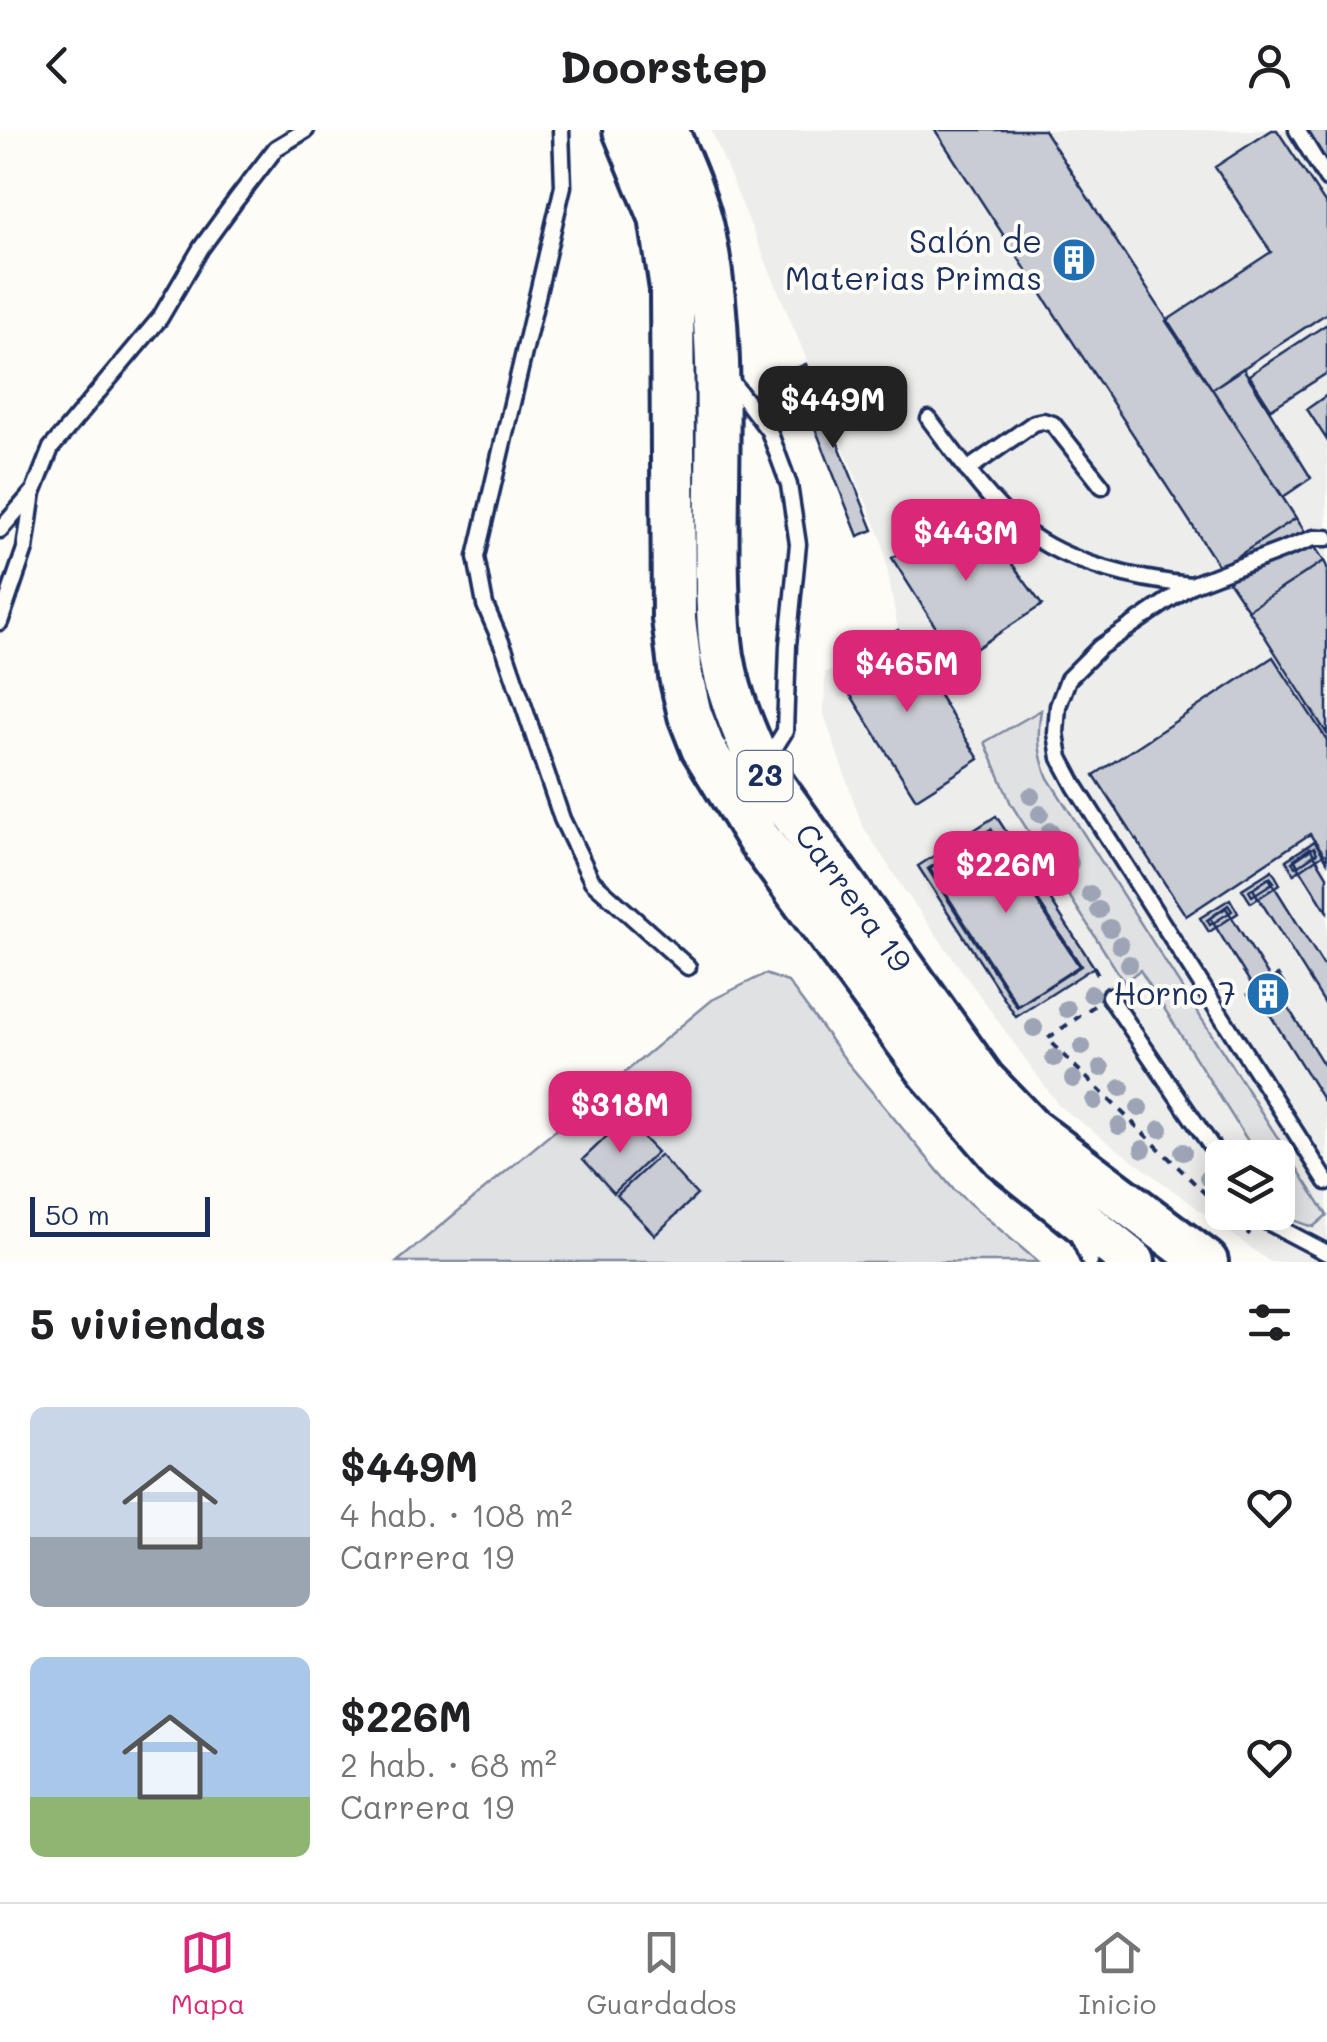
<!DOCTYPE html>
<html lang="es">
<meta charset="utf-8">
<style>
body{margin:0;font-family:Mali,sans-serif;background:#f6f6f6;color:#202124;height:100vh;display:flex;flex-direction:column;font-size:38px;white-space:nowrap}
*{box-sizing:border-box;margin:0}
p{font-size:32px;color:#757577}
.icon{flex:none;width:55px;height:55px;fill:none;stroke:currentColor;stroke-width:2;stroke-linecap:round;stroke-linejoin:round}
.map{position:relative;height:1132px;overflow:hidden}
.details{display:flex;flex-direction:column;background:#fff;flex:1}
.details>*{flex:none}
.buttons{position:absolute;left:1205px;top:1010px;display:grid;gap:20px}
.buttons a{display:grid;place-items:center;width:90px;height:90px;border-radius:15px;background:#fff;box-shadow:0 5px 25px #0003;font-size:50px}
.scale{position:absolute;left:30px;bottom:25px;width:180px;box-sizing:border-box;padding-left:10px;border:5px solid #1b2f5e;border-top:0;font-size:28px;line-height:35px;white-space:nowrap;color:#1b2f5e;-webkit-text-stroke:8px #fdfcf7;paint-order:stroke}
.price{position:absolute;translate:-50% -85px;padding:0 22px;border-radius:20px;background:#db2777;color:#fff;font-size:32px;line-height:65px;filter:drop-shadow(0 2px 5px #0008)}
.price::after{content:'';position:absolute;left:50%;top:60px;width:30px;height:22px;margin-left:-15px;background:inherit;clip-path:polygon(0 0,100% 0,50% 100%)}
.price.selected{background:#222;color:#fff}
ul{padding:0;list-style:none}
li{display:flex;align-items:center;gap:30px;height:250px;padding:0 30px}
li span{display:grid;place-items:center;flex:none;width:280px;height:200px;border-radius:15px;color:#555}
li>.icon{margin-inline-start:auto}
span .icon{width:120px;height:120px;fill:#fffc;stroke-width:1}
li b{font-size:42px}
h2{display:flex;justify-content:space-between;align-items:center;height:120px;padding:0 30px;font-size:42px}
header{display:flex;justify-content:space-between;align-items:center;height:130px;padding:0 30px;background:#fff;font-size:45px;font-weight:700}
.dock{display:flex;justify-content:space-around;align-items:center;height:140px;border-top:2px solid #e0e0e0;background:#fff;font-size:28px;color:#757577}
.dock a{display:grid;justify-items:center;gap:5px}
.dock .selected{color:#db2777}
.map>svg:first-child{display:block}
.built{fill:#edeeec;fill-rule:evenodd}
.green{fill:#e0e1e3;stroke:#7e88a0;stroke-width:2.5}
.building{fill:#c9ccd3;stroke:#1b2f5e;stroke-width:2.5}
.lines{fill:none;stroke-linecap:round;stroke-linejoin:round}
.lane-casing{stroke:#1b2f5e;stroke-width:21}
.primary-casing{stroke:#1b2f5e;stroke-width:50}
.path{stroke:#1b2f5e;stroke-width:4;stroke-dasharray:8 8;stroke-linecap:butt}
.lane{stroke:#fdfcf7;stroke-width:14}
.primary{stroke:#fdfcf7;stroke-width:42}
.tree{fill:#9ca4b5}
.labels{text-anchor:middle;stroke-width:8;stroke-linejoin:round;paint-order:stroke}
.shield{fill:#fdfcf7;stroke:#5f6c8c;stroke-width:2.5}
.shield-label{font-size:30px;font-weight:bold;fill:#1b2f5e}
.poi-label{font-size:32px;fill:#1b2f5e;stroke:#fdfcf7;text-anchor:end}
.street-label{font-size:32px;fill:#1b2f5e;stroke:#fdfcf7}
</style>
<header><svg class="icon" aria-label="back" viewBox="0 0 24 24"><path d="M15 5l-7 7 7 7"/></svg>Doorstep<svg class="icon" aria-label="person" viewBox="0 0 24 24"><circle cx="12" cy="8" r="4"/><path d="M4 21q1-7 8-7t8 7"/></svg></header>
<div class="map">
<svg width="1327" height="1132" viewBox="0 0 1327 1132">
<rect width="100%" height="100%" fill="#fdfcf7"/>
<filter id="ink" filterUnits="userSpaceOnUse"><feTurbulence type="fractalNoise" baseFrequency=".01" numOctaves="2"/><feDisplacementMap in="SourceGraphic" scale="20" xChannelSelector="R" yChannelSelector="G"/><feConvolveMatrix kernelMatrix="1 2 1 2 8 2 1 2 1" color-interpolation-filters="sRGB"/></filter>
<g filter="url(#ink)">
<path class="built" d="M711 0H1327V1132H1270L1059 976 904 760 862 695 824 585 825 542 835 540 898 500 882 410ZM1222 1028H1278V1082H1222Z"/>
<path class="green" d="M1041 580C1037 606 1038 624 1048 648L1327 1085 1313 1097 1273 1083 1278 1082V1028L1258 1027 1140 840 1124 852 1011 674 985 612Z
M765 844 788 852 847 932 954 1060 1038 1132H397L712 870Z"/>
<path class="building" d="M935 0H1044L1296 388 1220 438Z
M1272 0H1277L1327 76V183L1212 259 1166 191 1271 122 1215 37Z
M1305 0H1327V35Z
M1327 194V243L1271 279 1249 245Z
M806 234 873 400 858 406 792 240Z
M1243 238 1311 348 1283 367 1212 259Z
M1327 265V310L1307 279Z
M972 379 1042 475 957 531 892 428Z
M1296 388 1324 431 1248 480 1220 438Z
M1324 431 1327 437V604L1248 480Z
M898 500 979 629 916 669 835 540Z
M1273 527 1327 610V731L1310 704 1186 786 1094 645Z
M996 686 1094 837 1016 887 918 736Z
M991 699 1081 836 1017 877 928 739Z
M991 700 1079 836 1018 876 930 739Z
M1315 711 1324 724 1294 744 1286 730Z
M1314 717 1317 723 1296 737 1292 732Z
M1310 718 1327 746V782L1294 729Z
M1272 740 1280 754 1251 773 1242 759Z
M1270 747 1274 752 1252 766 1249 761Z
M1269 748 1327 841V877L1253 759Z
M1230 769 1238 783 1209 802 1200 788Z
M1228 775 1232 781 1210 795 1207 790Z
M1226 778 1327 940V976L1210 788Z
M1278 845 1287 858 1257 877 1248 864Z
M1277 851 1280 857 1258 871 1255 865Z
M625 989 657 1022 614 1063 583 1029Z
M660 1025 697 1065 655 1105 617 1065Z"/>
<g class="lines">
<defs>
<path id="lane" d="M561 0 563 56 476 427 485 475 505 521 562 689 592 751 688 837
M1297 0 1327 49
M727 246 769 301 789 355 798 414 788 515 785 601 767 630
M929 289C954 322 991 375 1024 400 1068 434 1137 450 1191 455
M967 340 1034 293 1043 291 1053 294 1102 356
M0 400 34 361 51 318 160 188 201 118 236 70 276 18 306 0
M1327 408H1314L1191 455 1100 517 1068 549 1058 576 1056 603 1060 628 1075 656 1327 1052
M0 492 25 419 33 362
M1109 866 1222 1032
M1257 1082 1262 1089 1327 1123
M1078 1106 1090 1132"/>
<path id="primary" d="M625 0 661 87 672 159 674 489 681 546 690 585 703 618 758 708 929 941 1003 1027 1133 1132
M666 0C681 35 697 70 704 107 730 239 709 377 720 510 724 555 742 598 761 639L983 950 1030 999 1206 1132"/>
</defs>
<use href="#lane" class="lane-casing"/>
<use href="#primary" class="primary-casing"/>
<path class="path" d="M1094 837 1101 850
M1094 876 1047 909 1222 1080
M1225 1082 1247 1105 1250 1102"/>
<use href="#lane" class="lane"/>
<use href="#primary" class="primary"/>
</g>
<g class="tree">
<circle cx="1031" cy="666" r="9"/>
<circle cx="1040" cy="684" r="9"/>
<circle cx="1050" cy="701" r="9"/>
<circle cx="1070" cy="733" r="9"/>
<circle cx="1090" cy="764" r="9"/>
<circle cx="1099" cy="780" r="9"/>
<circle cx="1110" cy="798" r="9"/>
<circle cx="1120" cy="815" r="9"/>
<circle cx="1129" cy="834" r="9"/>
<circle cx="1091" cy="864" r="9"/>
<circle cx="1067" cy="879" r="9"/>
<circle cx="1034" cy="898" r="9"/>
<circle cx="1082" cy="917" r="9"/>
<circle cx="1054" cy="928" r="9"/>
<circle cx="1101" cy="938" r="9"/>
<circle cx="1073" cy="949" r="9"/>
<circle cx="1121" cy="958" r="9"/>
<circle cx="1094" cy="971" r="9"/>
<circle cx="1139" cy="978" r="9"/>
<circle cx="1119" cy="996" r="9"/>
<circle cx="1160" cy="999" r="9"/>
<circle cx="1143" cy="1019" r="9"/>
<circle cx="1183" cy="1022" r="9"/>
<circle cx="1208" cy="1048" r="9"/>
<circle cx="1290" cy="1071" r="9"/>
</g>
</g>
<defs>
<symbol id="building-disc" viewBox="-11 -11 22 22"><circle r="9.5" fill="#1f6fb2" stroke="#fdfcf7"/><path d="M-4-6H4V6H1V3H-1V6H-4ZM-2.5-4.3h1.7v1.8h-1.7ZM.8-4.3h1.7v1.8H.8ZM-2.5-1h1.7V.8h-1.7ZM.8-1h1.7V.8H.8Z" fill="#fff"/></symbol>
</defs>
<g fill-rule="evenodd">
<use href="#building-disc" x="1049" y="105" width="50" height="50"/>
<use href="#building-disc" x="1243" y="839" width="50" height="50"/>
</g>
<g class="labels">
<rect class="shield" x="737.5" y="621" width="55" height="50" rx="8"/>
<g class="shield-label">
<text x="765" y="656">23</text>
</g>
<g class="poi-label">
<text x="1042" y="123">Salón de<tspan x="1042" dy="37">Materias Primas</tspan></text>
<text x="1236" y="875">Horno 7</text>
</g>
<g class="street-label">
<text transform="translate(853 768) rotate(54)" y="11">Carrera 19</text>
</g>
</g>
</svg>
<div class="buttons">
<a><svg class="icon" aria-label="layers" viewBox="0 0 24 24"><path d="M12 4l9 5-9 5-9-5zM3 14l9 5 9-5"/></svg></a>
</div>
<div class="scale">50 m</div>
<b class="price selected" style="left:833px;top:321px">$449M</b>
<b class="price" style="left:966px;top:454px">$443M</b>
<b class="price" style="left:907px;top:585px">$465M</b>
<b class="price" style="left:1006px;top:786px">$226M</b>
<b class="price" style="left:620px;top:1026px">$318M</b>
</div>
<section class="details">
<h2>5 viviendas<svg class="icon" aria-label="filters" viewBox="0 0 24 24"><path d="M4 7h16M4 17h16"/><circle cx="9" cy="7" r="2"/><circle cx="15" cy="17" r="2"/></svg></h2>
<ul>
<li><span style="background:linear-gradient(#c9d6e8 65%,#9aa5b1 0)"><svg class="icon" aria-label="home" viewBox="0 0 24 24"><path d="M3 11l9-7 9 7M6 9v11h12V9"/></svg></span><div><b>$449M</b><p>4 hab. · 108 m²</p><p>Carrera 19</p></div><svg class="icon" aria-label="heart" viewBox="0 0 24 24"><path d="M12 20l-8-8c-3-5 5-10 8-4 3-6 11-1 8 4z"/></svg></li>
<li><span style="background:linear-gradient(#a9c7e8 70%,#8fb573 0)"><svg class="icon" aria-label="home" viewBox="0 0 24 24"><path d="M3 11l9-7 9 7M6 9v11h12V9"/></svg></span><div><b>$226M</b><p>2 hab. · 68 m²</p><p>Carrera 19</p></div><svg class="icon" aria-label="heart" viewBox="0 0 24 24"><path d="M12 20l-8-8c-3-5 5-10 8-4 3-6 11-1 8 4z"/></svg></li>
</ul>
</section>
<nav class="dock">
<a class="selected"><svg class="icon" aria-label="map" viewBox="0 0 24 24"><path d="M3 6l6-2 6 2 6-2v14l-6 2-6-2-6 2zM9 4v14M15 6v14"/></svg>Mapa</a>
<a><svg class="icon" aria-label="saved" viewBox="0 0 24 24"><path d="M7 4h10v16l-5-4-5 4z"/></svg>Guardados</a>
<a><svg class="icon" aria-label="home" viewBox="0 0 24 24"><path d="M3 11l9-7 9 7M6 9v11h12V9"/></svg>Inicio</a>
</nav>
